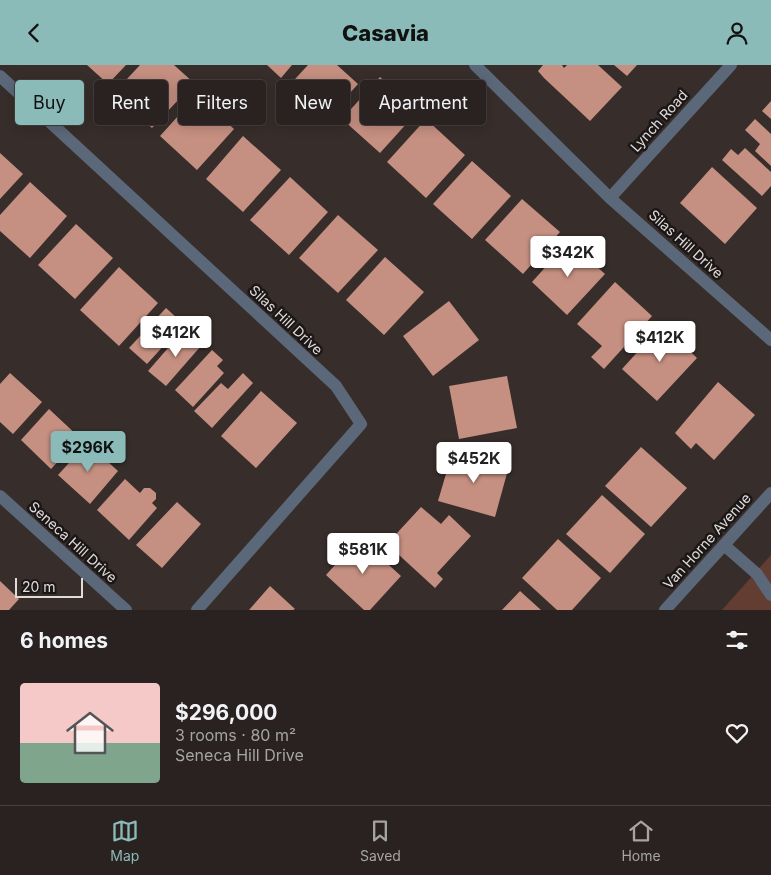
<!DOCTYPE html>
<meta charset="utf-8">
<style>
body{margin:0;font-family:Inter,sans-serif;background:#352f2d;color:#f1f3f6;height:100vh;display:flex;flex-direction:column;font-size:19px;white-space:nowrap}
*{box-sizing:border-box;margin:0}
p{font-size:16px;color:#a5a4a5}
.icon{flex:none;width:28px;height:28px;fill:none;stroke:currentColor;stroke-width:2;stroke-linecap:round;stroke-linejoin:round}
.map{position:relative;height:545px;overflow:hidden}
.panel{display:flex;flex-direction:column;background:#292220;flex:1}
.panel>*{flex:none}
.guide{position:absolute;left:15px;top:15px;width:500px;height:45px;display:flex;gap:10px}
.scale{position:absolute;left:15px;bottom:12px;width:68px;box-sizing:border-box;padding-left:5px;border:2px solid #e1dbda;border-top:0;font-size:14px;line-height:18px;white-space:nowrap;color:#e1dbda;-webkit-text-stroke:4px #1b1716;paint-order:stroke}
.price{position:absolute;translate:-50% -42px;padding:0 11px;border-radius:5px;background:#fff;color:#222;font-size:16px;line-height:32px;filter:drop-shadow(0 1px 2px #0008)}
.price::after{content:'';position:absolute;left:50%;top:30px;width:15px;height:11px;margin-left:-8px;background:inherit;clip-path:polygon(0 0,100% 0,50% 100%)}
.price.on{background:#8bbbb9;color:#111}
ul{padding:0;list-style:none}
li{display:flex;align-items:center;gap:15px;height:125px;padding:0 20px}
li+li{border-top:1px solid #453f3e}
li span{display:grid;place-items:center;flex:none;width:140px;height:100px;border-radius:5px;color:#555}
li>.icon{margin-inline-start:auto}
span .icon{width:60px;height:60px;fill:#fffc;stroke-width:1}
li b{font-size:21px}
h2{display:flex;justify-content:space-between;align-items:center;height:60px;padding:0 20px;font-size:21px}
.tag{padding:0 18px;border-radius:5px;background:#292220;box-shadow:0 2px 12px #0003,0 0 0 1px #453f3e;font-size:18px;line-height:45px}
.tag.on{background:#8bbbb9;color:#111}
header{display:flex;justify-content:space-between;align-items:center;height:65px;padding:0 20px;background:#8bbbb9;color:#111;font-size:22px;font-weight:800}
.tabs{display:flex;justify-content:space-around;align-items:center;height:70px;border-top:1px solid #453f3e;background:#292220;font-size:14px;color:#a5a4a5}
.tabs a{display:grid;justify-items:center;gap:2px}
.tabs .on{color:#8bbbb9}
.map>svg:first-child{display:block}
.green{fill:#633c32}
.building{fill:#c58f81}
.lines{fill:none;stroke-linecap:round;stroke-linejoin:round}
.minor{stroke:#5b6879;stroke-width:12}
.labels{text-anchor:middle;stroke-width:5;stroke-linejoin:round;paint-order:stroke}
.street-label{font-size:14px;fill:#e1dbda;stroke:#1b1716}
</style>
<header><svg class="icon" aria-label="back" viewBox="0 0 24 24"><path d="M15 5l-7 7 7 7"/></svg>Casavia<svg class="icon" aria-label="person" viewBox="0 0 24 24"><circle cx="12" cy="8" r="4"/><path d="M4 21q1-7 8-7t8 7"/></svg></header>
<div class="map">
<svg width="771" height="545" viewBox="0 0 771 545">
<rect width="100%" height="100%" fill="#372e2b"/>
<path class="green" d="M771 490V545H722Z"/>
<path class="building" d="M87 0H126L108 19Z
M140 0H174L194 18 152 63 114 28Z
M267 0H292L281 13Z
M308 0H337L358 19 322 59 284 26Z
M543 0H562L564 3 567 0H598L622 22 590 56 544 13 538 6Z
M614 0H637L627 11Z
M380 12 418 46 380 88 342 54Z
M197 30 234 64 197 105 160 71Z
M771 36V54L762 46Z
M426 54 465 90 426 133 387 97Z
M755 54 771 69V101L755 86 760 79 745 65Z
M243 71 281 105 243 147 206 114Z
M745 83 771 107V121L762 131 722 95 731 84 738 90Z
M0 88 23 109 0 134Z
M472 96 511 131 472 174 433 139Z
M712 102 757 143 725 179 680 138Z
M290 112 328 147 289 190 250 155Z
M30 117 67 151 30 193 0 166V150Z
M522 134 560 167 523 209 485 175Z
M338 150 378 185 338 228 299 193Z
M76 159 113 193 75 234 38 200Z
M569 176 605 209 567 250 532 217Z
M385 192 424 227 384 270 346 235Z
M119 202 158 238 119 281 80 245Z
M615 217 652 251 604 304 591 292 602 281 577 259Z
M449 236 479 275 433 311 403 271Z
M166 243 177 253 171 259 178 265 147 299 129 283Z
M662 260 697 293 657 336 622 304Z
M197 265 207 274 166 321 148 306 175 275 182 281Z
M212 285 223 295 217 301 224 308 193 342 175 325Z
M10 308 42 337 13 369 0 357V319Z
M243 308 253 318 212 363 194 346 221 318 228 324Z
M507 311 517 363 459 374 449 321Z
M718 317 755 350 714 395 696 378 691 384 675 368Z
M261 326 297 358 256 403 221 371Z
M49 344 80 373 51 404 21 375Z
M87 378 118 406 90 439 58 410Z
M641 382 687 423 651 462 605 421Z
M453 385 509 401 495 452 438 436Z
M125 414 140 428 144 423H150L156 428V434L152 438 157 443 129 475 97 445Z
M602 430 645 469 610 508 566 469Z
M177 437 201 459 162 503 136 480Z
M421 442 441 459 449 450 471 471 437 508 443 514 435 523 387 479Z
M359 473 401 511 370 545H364L326 510Z
M558 474 601 513 572 545H557L522 513Z
M0 516 19 534 9 545H0Z
M270 521 295 544 293 545H249Z
M520 526 541 545H502Z"/>
<g class="lines">
<path class="minor" d="M475 0 610 133 771 275
M0 11 336 321 361 359 197 545
M610 133 731 0
M0 431 126 545
M724 480 757 509 771 530
M665 545 771 428"/>
</g>
<g class="labels">
<g class="street-label">
<text transform="translate(659 56) rotate(-48)" y="5">Lynch Road</text>
<text transform="translate(686 179) rotate(42)" y="5">Silas Hill Drive</text>
<text transform="translate(286 255) rotate(43)" y="5">Silas Hill Drive</text>
<text transform="translate(707 476) rotate(-48)" y="5">Van Horne Avenue</text>
<text transform="translate(73 477) rotate(42)" y="5">Seneca Hill Drive</text>
</g>
</g>
</svg>
<div class="scale">20 m</div>
<b class="price" style="left:568px;top:213px">$342K</b>
<b class="price" style="left:176px;top:293px">$412K</b>
<b class="price" style="left:660px;top:298px">$412K</b>
<b class="price on" style="left:88px;top:408px">$296K</b>
<b class="price" style="left:474px;top:419px">$452K</b>
<b class="price" style="left:363px;top:510px">$581K</b>
<div class="guide">
<a class="tag on">Buy</a>
<a class="tag">Rent</a>
<a class="tag">Filters</a>
<a class="tag">New</a>
<a class="tag">Apartment</a>
</div>
</div>
<section class="panel">
<h2>6 homes<svg class="icon" aria-label="filters" viewBox="0 0 24 24"><path d="M4 7h16M4 17h16"/><circle cx="9" cy="7" r="2"/><circle cx="15" cy="17" r="2"/></svg></h2>
<ul>
<li><span style="background:linear-gradient(#f6c9c9 60%,#7fa58c 0)"><svg class="icon" aria-label="home" viewBox="0 0 24 24"><path d="M3 11l9-7 9 7M6 9v11h12V9"/></svg></span><div><b>$296,000</b><p>3 rooms · 80 m²</p><p>Seneca Hill Drive</p></div><svg class="icon" aria-label="heart" viewBox="0 0 24 24"><path d="M12 20l-8-8c-3-5 5-10 8-4 3-6 11-1 8 4z"/></svg></li>
</ul>
</section>
<nav class="tabs">
<a class="on"><svg class="icon" aria-label="map" viewBox="0 0 24 24"><path d="M3 6l6-2 6 2 6-2v14l-6 2-6-2-6 2zM9 4v14M15 6v14"/></svg>Map</a>
<a><svg class="icon" aria-label="saved" viewBox="0 0 24 24"><path d="M7 4h10v16l-5-4-5 4z"/></svg>Saved</a>
<a><svg class="icon" aria-label="home" viewBox="0 0 24 24"><path d="M3 11l9-7 9 7M6 9v11h12V9"/></svg>Home</a>
</nav>
